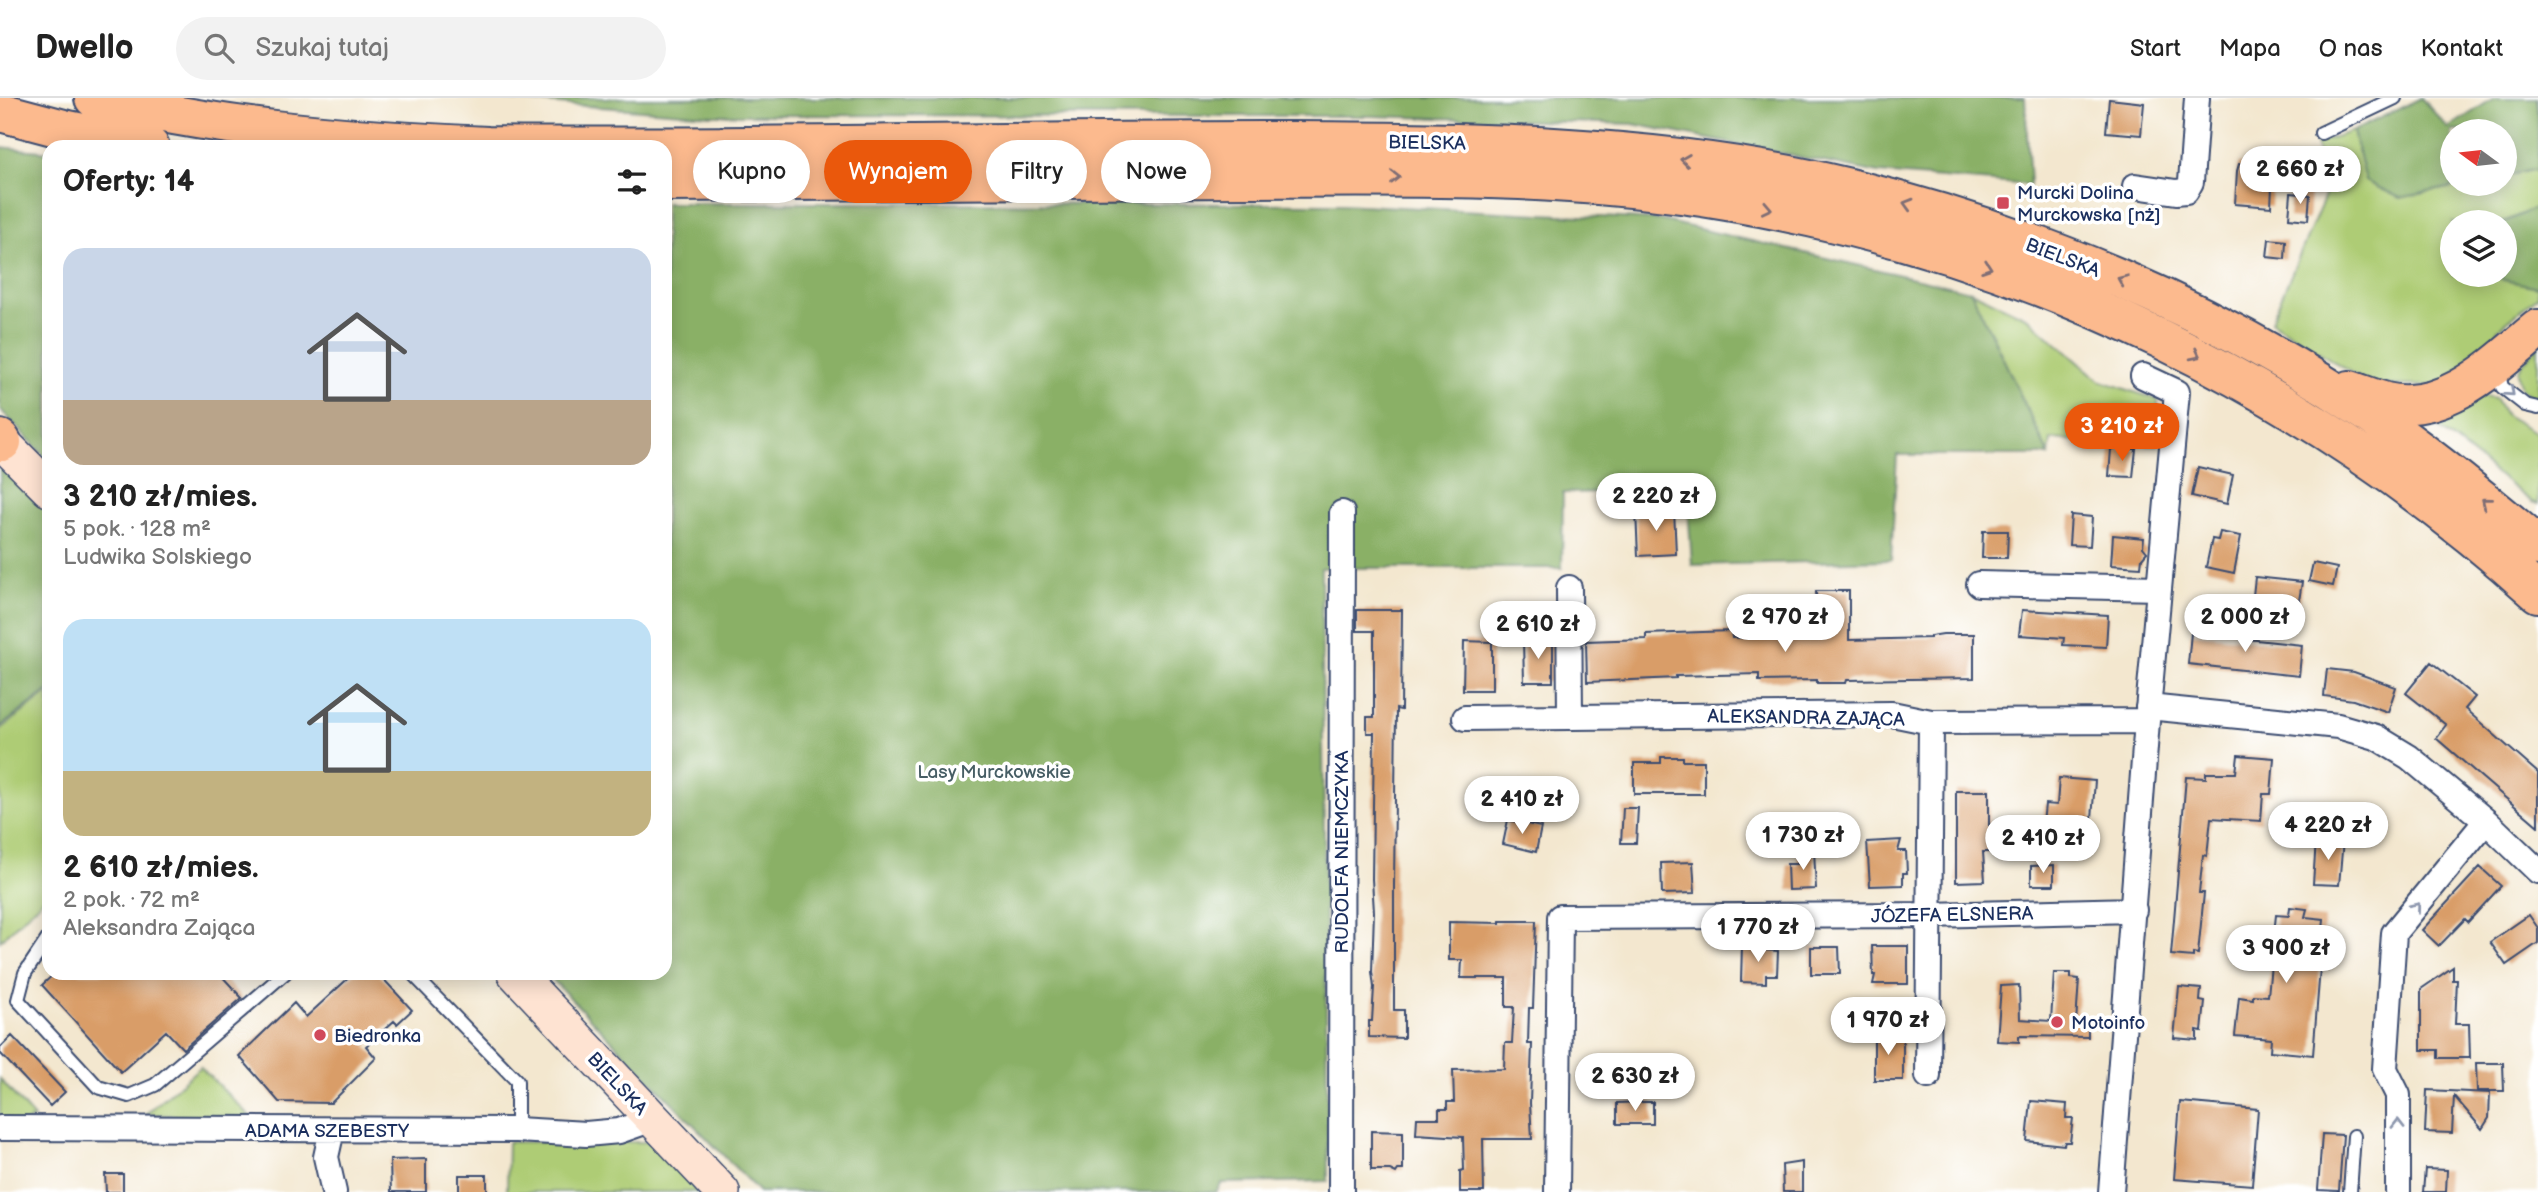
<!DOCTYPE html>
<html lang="pl">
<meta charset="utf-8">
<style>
body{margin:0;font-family:"Balsamiq Sans",sans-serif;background:#f2f2f2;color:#222;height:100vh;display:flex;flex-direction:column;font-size:26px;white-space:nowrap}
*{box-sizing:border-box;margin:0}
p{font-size:23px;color:#767676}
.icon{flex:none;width:38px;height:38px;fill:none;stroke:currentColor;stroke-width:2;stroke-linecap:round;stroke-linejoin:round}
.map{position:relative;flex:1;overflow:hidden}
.panel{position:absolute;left:42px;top:42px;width:630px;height:840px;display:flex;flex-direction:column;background:#fff;border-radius:21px;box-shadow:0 4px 18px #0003}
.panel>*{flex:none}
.banner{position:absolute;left:693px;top:42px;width:665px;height:63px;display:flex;gap:14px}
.needle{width:46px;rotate:285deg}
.fabs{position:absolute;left:2440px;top:21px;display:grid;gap:14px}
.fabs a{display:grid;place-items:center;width:77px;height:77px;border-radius:50%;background:#fff;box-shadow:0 4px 18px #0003;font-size:35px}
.price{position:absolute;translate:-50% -60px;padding:0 16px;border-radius:24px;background:#fff;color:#222;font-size:23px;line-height:46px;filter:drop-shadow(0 2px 4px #0008)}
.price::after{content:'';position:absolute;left:50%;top:42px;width:21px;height:16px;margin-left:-10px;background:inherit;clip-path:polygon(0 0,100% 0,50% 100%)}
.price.on{background:#ea580c;color:#fff}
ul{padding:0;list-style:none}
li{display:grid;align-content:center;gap:14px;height:371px;padding:0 21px}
li span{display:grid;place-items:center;height:217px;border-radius:21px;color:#555}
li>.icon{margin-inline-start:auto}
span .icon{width:126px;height:126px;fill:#fffc;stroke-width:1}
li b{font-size:30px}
h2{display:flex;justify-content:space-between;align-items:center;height:84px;padding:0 21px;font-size:30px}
.chip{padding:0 24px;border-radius:32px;background:#fff;box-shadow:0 4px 18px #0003;font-size:24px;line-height:63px}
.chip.on{background:#ea580c;color:#fff}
header{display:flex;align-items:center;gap:42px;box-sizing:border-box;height:98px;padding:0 35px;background:#fff;border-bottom:2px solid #e0e0e0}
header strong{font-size:33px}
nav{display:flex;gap:38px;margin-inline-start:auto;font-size:24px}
.search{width:490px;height:63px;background:#f2f2f2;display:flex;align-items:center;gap:18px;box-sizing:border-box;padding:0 24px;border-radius:38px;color:#767676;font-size:26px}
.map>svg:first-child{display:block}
.green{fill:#aecc74;stroke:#647e69;stroke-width:2}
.forest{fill:#8ab066;stroke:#527062;stroke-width:2}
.building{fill:#d99d67}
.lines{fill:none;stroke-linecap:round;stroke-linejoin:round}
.lane-casing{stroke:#3b4b6f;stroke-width:16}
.street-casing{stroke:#3b4b6f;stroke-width:28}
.secondary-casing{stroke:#3b4b6f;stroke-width:38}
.primary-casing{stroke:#3b4b6f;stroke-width:42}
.lane{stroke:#fff;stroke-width:12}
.street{stroke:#fff;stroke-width:24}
.secondary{stroke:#fee3d2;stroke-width:35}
.primary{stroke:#fcba8e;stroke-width:38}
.oneway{stroke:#806e74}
.oneway2{stroke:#8d97ae}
.poi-dot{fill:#d1495b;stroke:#fff;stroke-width:2.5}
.labels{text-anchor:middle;stroke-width:7;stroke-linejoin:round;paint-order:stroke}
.street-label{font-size:19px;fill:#1b2f5e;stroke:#fff}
.poi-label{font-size:19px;fill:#1b2f5e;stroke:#fff;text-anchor:start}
.park-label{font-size:19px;fill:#475e65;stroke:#fff}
</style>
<header>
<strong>Dwello</strong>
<div class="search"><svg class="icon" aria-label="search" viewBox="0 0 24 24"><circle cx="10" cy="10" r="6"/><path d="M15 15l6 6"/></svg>Szukaj tutaj</div>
<nav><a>Start</a><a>Mapa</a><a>O nas</a><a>Kontakt</a></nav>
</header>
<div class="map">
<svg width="2538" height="1094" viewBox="0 0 2538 1094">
<rect width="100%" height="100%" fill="#fff"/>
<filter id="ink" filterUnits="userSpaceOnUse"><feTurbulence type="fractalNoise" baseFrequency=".0143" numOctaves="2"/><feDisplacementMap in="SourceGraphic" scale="14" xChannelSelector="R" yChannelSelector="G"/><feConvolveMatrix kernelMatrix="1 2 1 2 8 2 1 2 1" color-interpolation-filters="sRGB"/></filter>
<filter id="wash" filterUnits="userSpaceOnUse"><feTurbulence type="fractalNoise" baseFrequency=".00686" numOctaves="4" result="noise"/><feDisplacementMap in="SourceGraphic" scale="28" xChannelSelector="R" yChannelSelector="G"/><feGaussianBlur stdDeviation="1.57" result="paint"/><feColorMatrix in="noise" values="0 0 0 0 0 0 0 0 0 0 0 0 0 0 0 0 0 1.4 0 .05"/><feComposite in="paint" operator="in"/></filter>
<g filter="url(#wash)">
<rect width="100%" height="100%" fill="#f3e7cf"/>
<path class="green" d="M2353 33 2365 83 2400 100 2467 86H2504V78L2538 71V109L2504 124H2452V177H2500V181L2538 189V198L2498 231 2481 266 2450 288 2370 287 2271 223 2326 96 2316 45Z
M1971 193 2028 220 2099 282 2158 302V347L2051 341 2049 357Z
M2538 247V301C2521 295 2518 289 2518 272Z
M2473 296 2495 300 2505 317 2538 336V406L2532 404 2421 316Z
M49 594V795L0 843V632Z
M200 969 255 1023 146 1016Z
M0 981 34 1020 0 1038Z
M508 1044H656L699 1094H507Z"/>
<path class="forest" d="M477 0H2025L2030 87 1879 75 1633 26 1371 18 710 17Z
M2421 0 2448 30 2494 0H2538V71L2504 78V33H2452V86H2467L2400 100 2365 83 2353 33Z
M0 49 49 54V363L0 311Z
M665 105 1341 106 1660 122 1971 193 2049 357H1897L1891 462 1692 467 1687 392 1563 395 1562 470H1321L1328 1083 1222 1085 1216 1094H759L546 875H665Z
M2538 109V189L2499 181 2500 177H2504V124Z
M0 366 49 416V592L0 629Z"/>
<g id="blocks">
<path class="building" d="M2109 1 2144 5 2141 37 2106 34Z
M2249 59 2265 60 2264 68H2273L2271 109 2235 106 2237 73 2239 66H2248Z
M2291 95 2310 97 2308 122 2289 120Z
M2269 141 2286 143 2285 161 2267 159Z
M2111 351H2136L2133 379 2109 378Z
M2198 369 2233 377 2227 406 2192 398Z
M1674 412 1676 456 1638 458 1636 413Z
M2071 417 2092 419 2090 448 2069 447Z
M1983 433H2008L2007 460H1982Z
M2220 434 2241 438 2234 475 2206 469 2212 441 2218 442Z
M2113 437 2144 440 2143 449 2147 454 2142 460 2141 469 2111 467Z
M2313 465 2337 470 2333 488 2309 483Z
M2255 479 2302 484 2299 503 2253 498Z
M1816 493H1849V542L1930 540V538L1943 536H1974V580L1847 582 1846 585H1817V582L1759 583V576L1676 578V580L1587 584 1586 543 1646 541V536L1703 534 1731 533 1732 540 1817 538Z
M1357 512H1402L1401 612 1396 611 1394 788V912H1404V940L1369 939V923H1372L1374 889 1372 874 1374 814 1372 781 1374 635H1367V619H1374V533H1357Z
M2022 512 2108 517 2106 549 2063 547 2064 540 2019 537Z
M2191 535 2302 547 2299 578 2188 566Z
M1523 542H1553V584H1524Z
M1464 543 1492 544V592H1463Z
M2431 564 2475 599 2465 611 2538 675V728L2436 640 2446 627 2406 595Z
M2327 571 2354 574 2396 589 2388 614 2353 602 2324 598Z
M2238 657 2274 660 2271 696H2263L2261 723 2211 720 2207 758 2203 757 2199 795H2204L2198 856 2193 855V859L2171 857 2186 679 2206 680V675H2236Z
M1661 659H1683V663H1704V696H1634V665H1661Z
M2059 680 2095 683 2089 758 2056 755 2058 727 2043 726 2045 706 2057 707Z
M1956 693H1989V727H2020L2019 754H1983L1985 783 1956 784Z
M1623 710H1638L1636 745H1621Z
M1508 722 1541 729 1536 754 1503 746Z
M1901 742 1898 753H1906L1907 775H1903V787L1870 788 1867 744Z
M2316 742H2343L2339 787 2313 786Z
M1814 752 1816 791 1788 792 1787 766H1798V753Z
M1693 764 1695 795 1662 796 1661 765Z
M2054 767V787H2031V768Z
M2480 769 2501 788 2468 824 2465 821 2439 848 2422 832Z
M2290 809 2307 811 2305 819 2324 821 2313 957 2270 953 2271 941 2235 938 2239 899 2253 901V897L2268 898 2272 856 2244 854 2246 834 2274 836 2276 817 2289 818Z
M2529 817 2538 830V845L2506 867 2490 844Z
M1500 823H1536L1533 910H1529L1528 946H1532L1530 1005 1532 1041H1483L1484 1094H1460V1073L1464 1072 1463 1039 1416 1036 1417 1020H1439V1011H1447V1004H1454L1453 972 1504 971 1505 945H1512L1514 909H1506V880H1461L1462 862H1449V824L1500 825Z
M1742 847 1766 848V852L1778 853 1777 877H1766V885L1741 884Z
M1872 848H1908V886H1873L1875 877H1873Z
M1811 849H1839L1840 876H1811Z
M2453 869V882H2457L2455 926H2469L2470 960H2438V952H2421V891Z
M55 875H219L242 900 183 951 166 933 121 974 42 887Z
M354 875H378L412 912 397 926 394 923 366 948 376 960 331 1005 279 1004 239 958 294 905 306 919Z
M2054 875H2071V880L2079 881 2076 925H2088V939L2019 938V944L1997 943 2001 888 2019 887 2020 921 2051 923Z
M2179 889 2201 891 2200 903 2205 904 2202 933 2197 932V942L2174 940Z
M1874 936H1903V982H1874Z
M12 938 65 994 50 1008 0 955V950Z
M2476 965H2503L2504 993H2477Z
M2427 992 2490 995 2489 1020 2482 1031 2454 998 2452 1035 2425 1034Z
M2031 1003 2067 1006 2066 1020H2073L2070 1044H2065L2064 1047 2027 1043Z
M1644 1004H1653V1026H1617V1005Z
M2180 1004 2258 1011 2252 1087 2174 1081Z
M1371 1033 1403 1034V1072H1398L1396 1075 1390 1072H1371Z
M2322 1036 2343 1037 2339 1093 2318 1092Z
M426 1061V1094H391L390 1062Z
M1802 1064V1094H1783L1782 1067Z
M2425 1071 2447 1072 2446 1094H2423Z
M105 1076H123V1094H106Z
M459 1077H487V1094H459Z"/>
</g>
</g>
<g filter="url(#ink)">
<use href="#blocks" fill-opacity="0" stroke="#3b4b6f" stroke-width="2"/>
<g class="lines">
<defs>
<path id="lane" d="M2321 35 2395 0
M2498 272 2502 289 2525 307 2538 310
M49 839 25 875 18 902 98 989 129 998 155 987 285 875
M412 875 517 983V1032
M2350 1094 2354 1038"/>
<path id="street" d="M2135 88 2176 94 2186 93 2191 84 2197 0
M1979 486 2159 490
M1569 490 1570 619
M2148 609 2338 628 2376 639 2409 659 2486 723 2538 773
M1465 620 1892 616 1931 624 2147 623
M1928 978 1931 624
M0 1030 517 1032 586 1036 619 1033 653 1021
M332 1032 326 1059 334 1094
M1341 1094 1342 415
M1557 1094 1560 819 1928 817 2134 812
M2111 1094 2147 623 2177 294 2143 278
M2398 1094V997L2385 971 2394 835 2486 723"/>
<path id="secondary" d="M2 344 49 391
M515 875 722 1094"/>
<path id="primary" d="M94 0C224 32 356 42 488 48 747 51 1006 43 1265 43 1459 44 1655 43 1845 89 2030 134 2210 209 2368 315 2428 356 2483 401 2538 448
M0 14 64 31 150 49
M665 84C860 83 1056 80 1251 80 1409 79 1570 76 1727 103 2030 154 2310 289 2538 495
M2350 292C2362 296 2374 301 2386 304 2445 318 2497 265 2538 231
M0 341 2 344"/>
</defs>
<use href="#lane" class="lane-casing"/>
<use href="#street" class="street-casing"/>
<use href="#secondary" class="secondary-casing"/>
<use href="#primary" class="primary-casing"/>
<use href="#lane" class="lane"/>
<use href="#street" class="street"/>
<use href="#secondary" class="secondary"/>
<use href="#primary" class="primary"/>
</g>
<defs><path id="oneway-chevron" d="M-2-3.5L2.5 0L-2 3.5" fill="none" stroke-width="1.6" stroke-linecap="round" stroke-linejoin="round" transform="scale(1.75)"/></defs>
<g class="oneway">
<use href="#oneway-chevron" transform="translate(1685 62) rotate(-172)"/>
<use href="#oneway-chevron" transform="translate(1395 79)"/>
<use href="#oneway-chevron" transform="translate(1908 106) rotate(-164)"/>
<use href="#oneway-chevron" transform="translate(1767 110) rotate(12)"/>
<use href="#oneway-chevron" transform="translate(1987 169) rotate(19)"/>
<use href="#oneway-chevron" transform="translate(2122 182) rotate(-157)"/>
<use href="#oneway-chevron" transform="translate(2196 257) rotate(27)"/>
<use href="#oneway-chevron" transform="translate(2486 404) rotate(-141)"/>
</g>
<g class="oneway2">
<use href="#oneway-chevron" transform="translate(2510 294) rotate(42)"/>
<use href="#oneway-chevron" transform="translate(2416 809) rotate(-50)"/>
<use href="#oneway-chevron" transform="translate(2398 1026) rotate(-90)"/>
</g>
</g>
<g class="poi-dot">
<rect x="1996" y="98" width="14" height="14" rx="3.5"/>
<circle cx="2057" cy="924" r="7"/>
<circle cx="320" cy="937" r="7"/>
</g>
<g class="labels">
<g class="street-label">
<text transform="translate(1427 44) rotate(1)" y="7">BIELSKA</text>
<text transform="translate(2063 159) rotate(21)" y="7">BIELSKA</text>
<text transform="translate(1806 619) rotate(1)" y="7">ALEKSANDRA ZAJĄCA</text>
<text transform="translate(1341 754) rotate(-90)" y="7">RUDOLFA NIEMCZYKA</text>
<text transform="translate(1952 816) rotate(-1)" y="7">JÓZEFA ELSNERA</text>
<text transform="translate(618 985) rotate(47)" y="7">BIELSKA</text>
<text x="327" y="1039">ADAMA SZEBESTY</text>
</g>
<g class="poi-label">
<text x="2017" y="101">Murcki Dolina<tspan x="2017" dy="22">Murckowska [nż]</tspan></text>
<text x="2071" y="931">Motoinfo</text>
<text x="334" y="944">Biedronka</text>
</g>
<g class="park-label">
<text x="994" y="680">Lasy Murckowskie</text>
</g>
</g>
</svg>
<div class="fabs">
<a><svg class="needle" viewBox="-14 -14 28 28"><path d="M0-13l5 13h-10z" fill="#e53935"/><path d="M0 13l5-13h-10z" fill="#767676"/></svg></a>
<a><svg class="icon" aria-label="layers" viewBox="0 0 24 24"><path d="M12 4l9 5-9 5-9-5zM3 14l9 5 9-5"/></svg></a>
</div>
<b class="price" style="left:2300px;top:108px">2 660 zł</b>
<b class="price on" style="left:2122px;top:365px">3 210 zł</b>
<b class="price" style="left:1656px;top:435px">2 220 zł</b>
<b class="price" style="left:1785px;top:556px">2 970 zł</b>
<b class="price" style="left:2245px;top:556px">2 000 zł</b>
<b class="price" style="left:1538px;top:563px">2 610 zł</b>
<b class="price" style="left:1522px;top:738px">2 410 zł</b>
<b class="price" style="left:2328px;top:764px">4 220 zł</b>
<b class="price" style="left:1803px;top:774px">1 730 zł</b>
<b class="price" style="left:2043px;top:777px">2 410 zł</b>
<b class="price" style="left:1758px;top:866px">1 770 zł</b>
<b class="price" style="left:2286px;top:887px">3 900 zł</b>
<b class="price" style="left:1888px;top:959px">1 970 zł</b>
<b class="price" style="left:1635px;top:1015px">2 630 zł</b>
<div class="banner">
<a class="chip">Kupno</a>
<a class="chip on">Wynajem</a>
<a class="chip">Filtry</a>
<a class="chip">Nowe</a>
</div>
<section class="panel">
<h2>Oferty: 14<svg class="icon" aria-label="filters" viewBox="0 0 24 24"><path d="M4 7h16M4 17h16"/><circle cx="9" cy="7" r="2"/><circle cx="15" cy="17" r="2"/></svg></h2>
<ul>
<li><span style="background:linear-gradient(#c9d6e8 70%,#b9a48a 0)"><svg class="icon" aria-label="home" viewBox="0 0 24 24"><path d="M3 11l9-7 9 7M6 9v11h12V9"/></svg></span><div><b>3 210 zł/mies.</b><p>5 pok. · 128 m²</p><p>Ludwika Solskiego</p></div></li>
<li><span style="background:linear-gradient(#bfe0f5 70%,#c2b280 0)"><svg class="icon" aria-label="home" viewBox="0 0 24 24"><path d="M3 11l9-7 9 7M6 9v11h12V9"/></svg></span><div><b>2 610 zł/mies.</b><p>2 pok. · 72 m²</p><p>Aleksandra Zająca</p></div></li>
</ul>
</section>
</div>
